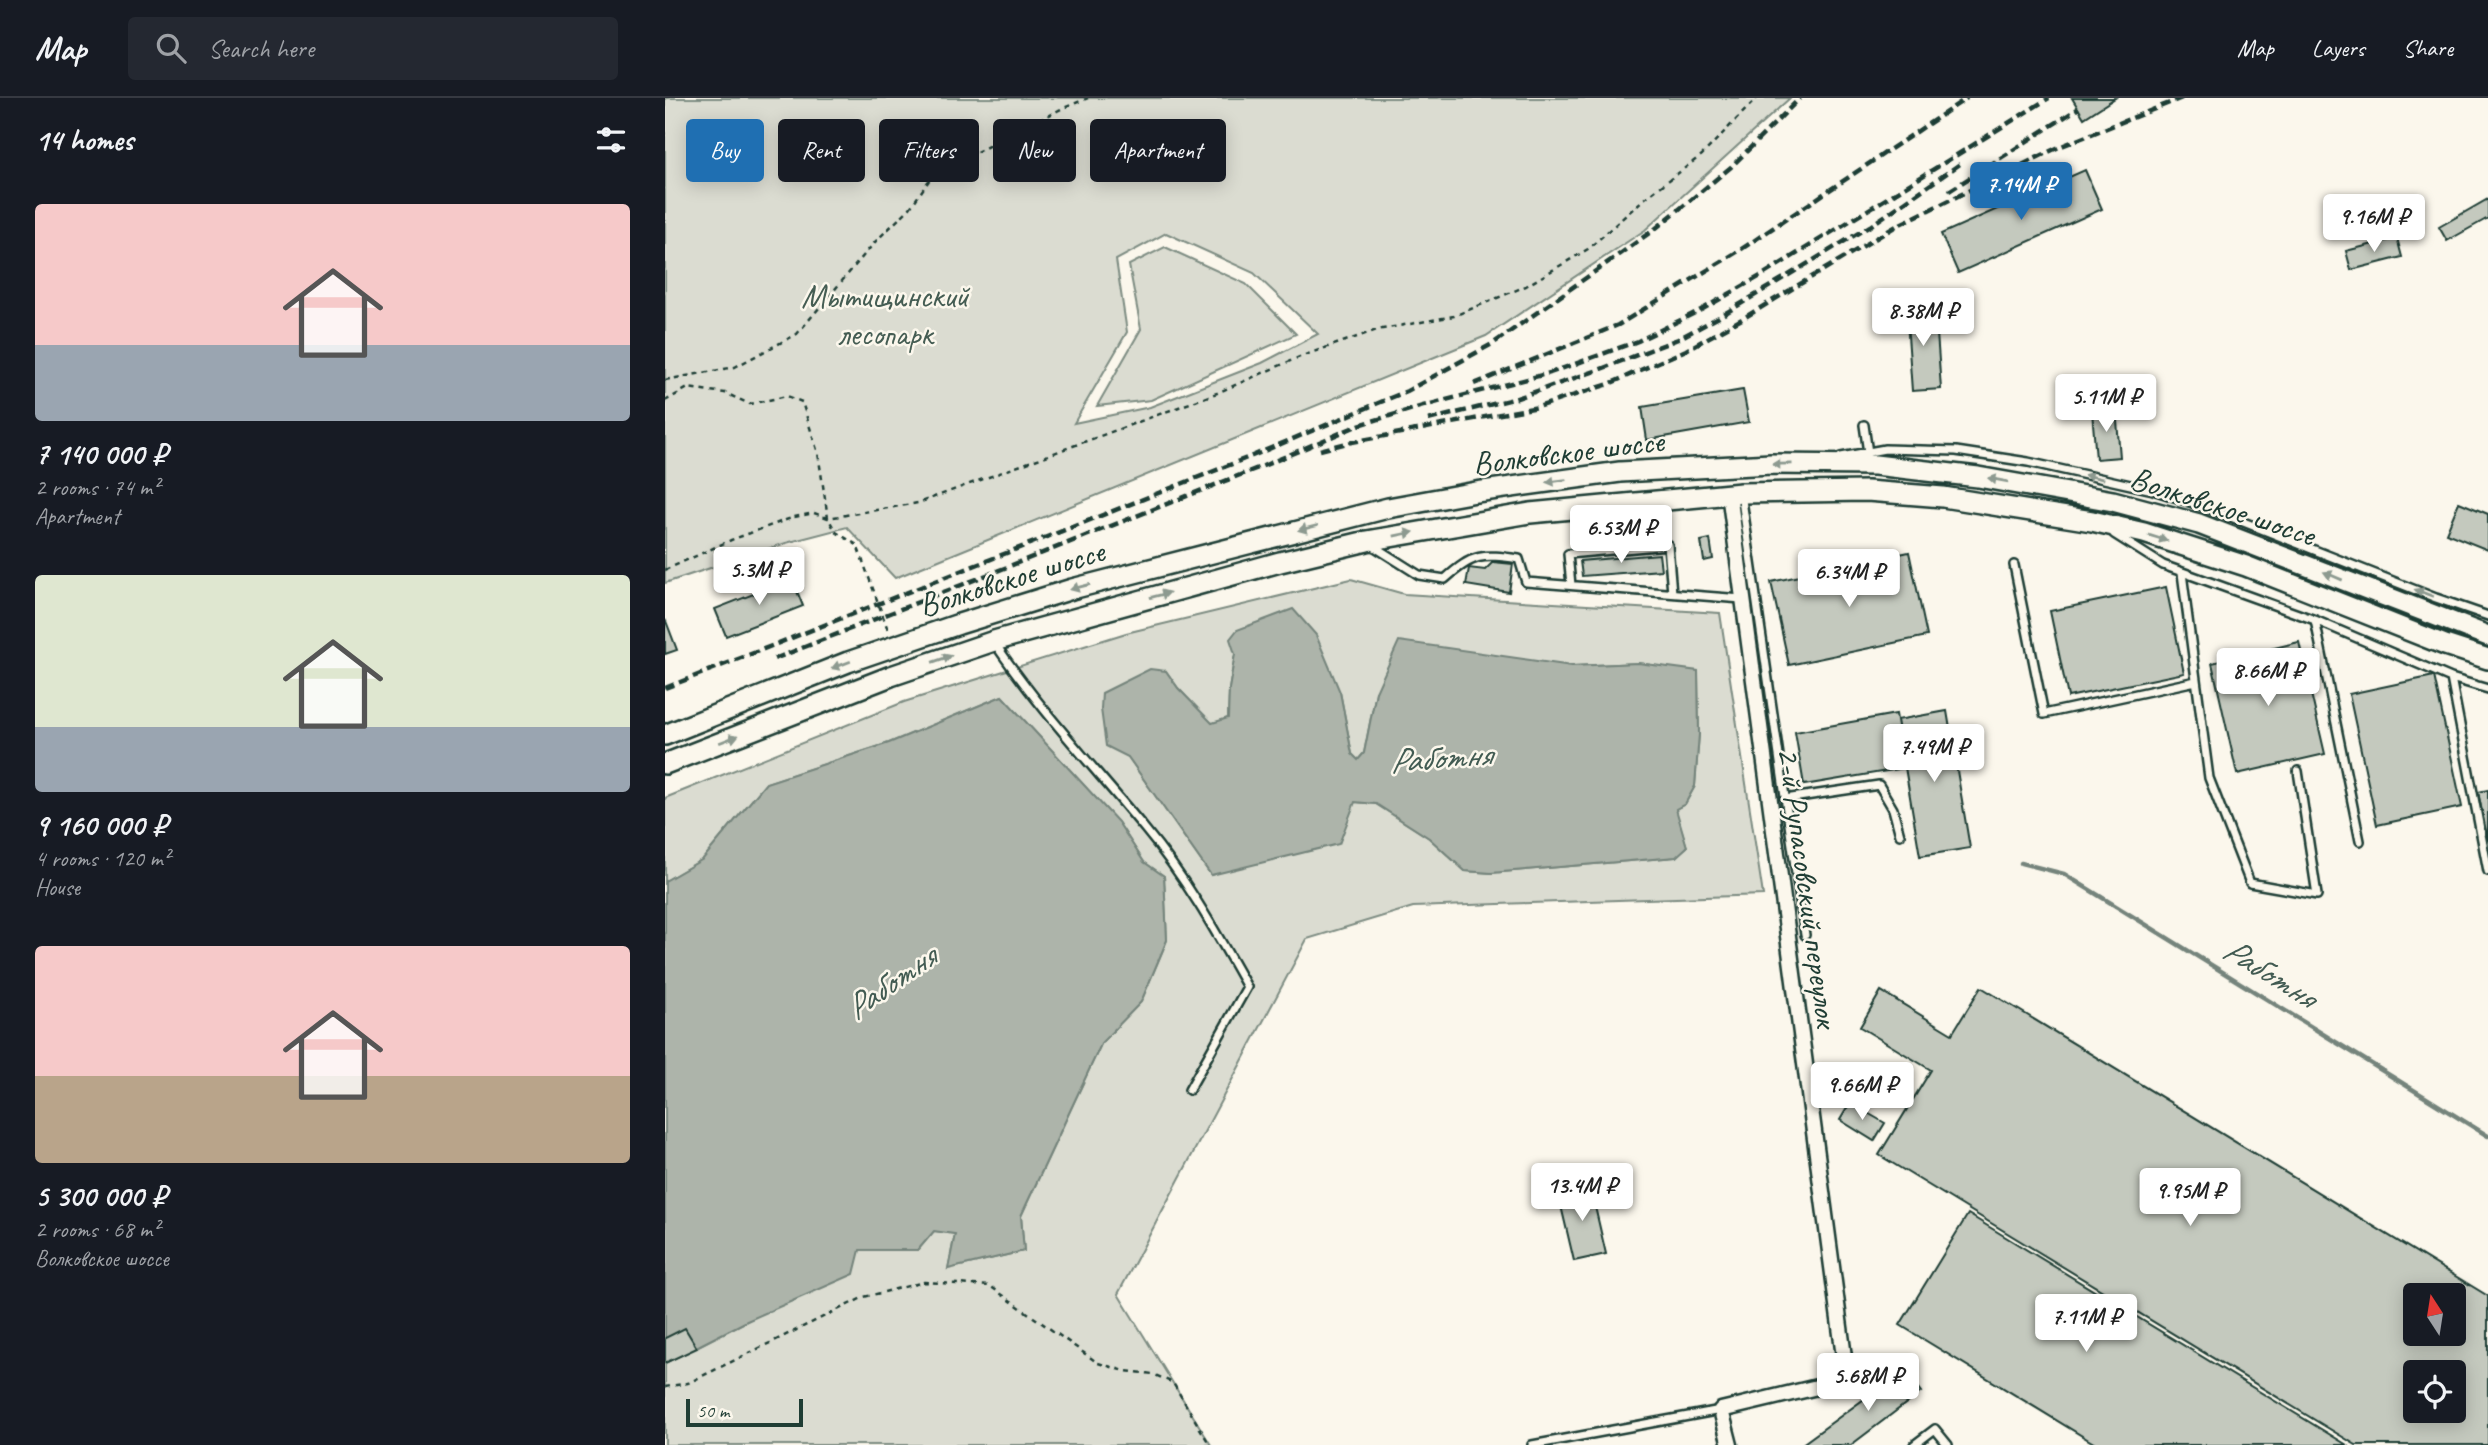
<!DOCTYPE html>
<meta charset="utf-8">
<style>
body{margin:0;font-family:Caveat,sans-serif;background:#242831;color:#f1f3f6;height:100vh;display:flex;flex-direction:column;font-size:26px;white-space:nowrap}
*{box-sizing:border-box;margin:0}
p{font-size:23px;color:#9ea1a6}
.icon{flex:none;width:38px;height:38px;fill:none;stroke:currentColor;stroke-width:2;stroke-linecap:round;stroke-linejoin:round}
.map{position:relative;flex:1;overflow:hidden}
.side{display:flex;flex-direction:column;background:#171b24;width:665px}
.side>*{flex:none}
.banner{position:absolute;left:21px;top:21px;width:665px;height:63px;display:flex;gap:14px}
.needle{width:46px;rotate:348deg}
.fabs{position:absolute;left:1738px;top:1185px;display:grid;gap:14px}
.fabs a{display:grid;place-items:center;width:63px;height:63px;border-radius:7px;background:#171b24;box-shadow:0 4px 18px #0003;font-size:35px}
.scale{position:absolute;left:21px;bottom:18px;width:117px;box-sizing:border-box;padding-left:7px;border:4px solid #1f3d34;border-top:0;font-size:19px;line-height:24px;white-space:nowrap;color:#1f3d34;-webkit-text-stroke:5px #fbf7ec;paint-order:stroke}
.price{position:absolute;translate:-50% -60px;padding:0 16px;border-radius:7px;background:#fff;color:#222;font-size:23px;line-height:46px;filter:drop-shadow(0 2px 4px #0008)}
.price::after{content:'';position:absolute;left:50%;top:42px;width:21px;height:16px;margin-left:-10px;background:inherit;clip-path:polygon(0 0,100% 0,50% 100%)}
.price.selected{background:#1f6fb2;color:#fff}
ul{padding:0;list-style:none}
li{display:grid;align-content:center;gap:14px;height:371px;padding:0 35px}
li span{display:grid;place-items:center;height:217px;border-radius:7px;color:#555}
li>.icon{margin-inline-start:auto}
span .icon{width:126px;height:126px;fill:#fffc;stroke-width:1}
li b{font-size:30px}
h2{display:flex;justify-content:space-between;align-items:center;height:84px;padding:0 35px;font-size:30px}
.tag{padding:0 24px;border-radius:7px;background:#171b24;box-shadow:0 4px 18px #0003;font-size:24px;line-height:63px}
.tag.selected{background:#1f6fb2;color:#fff}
header{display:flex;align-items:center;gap:42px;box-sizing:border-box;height:98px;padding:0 35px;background:#171b24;border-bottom:2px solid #363941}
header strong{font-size:33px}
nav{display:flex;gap:38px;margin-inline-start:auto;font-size:24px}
.search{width:490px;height:63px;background:#242831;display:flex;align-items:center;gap:18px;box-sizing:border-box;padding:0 24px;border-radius:7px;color:#9ea1a6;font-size:26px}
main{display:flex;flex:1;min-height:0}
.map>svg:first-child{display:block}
.green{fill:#dbdcd1;stroke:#7d8c82;stroke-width:2;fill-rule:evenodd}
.water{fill:#adb4aa;stroke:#74847b;stroke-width:2}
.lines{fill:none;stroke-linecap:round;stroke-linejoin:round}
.stream{stroke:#74847b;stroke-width:4.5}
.building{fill:#c4c9be;stroke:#1f3d34;stroke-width:2;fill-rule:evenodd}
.service-casing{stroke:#1f3d34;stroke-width:12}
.minor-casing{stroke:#1f3d34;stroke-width:19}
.secondary-casing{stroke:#1f3d34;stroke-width:24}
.path{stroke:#1f3d34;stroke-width:2.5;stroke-dasharray:5 5;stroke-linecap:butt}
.service{stroke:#fbf7ec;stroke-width:7}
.minor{stroke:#fbf7ec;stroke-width:14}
.secondary{stroke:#fbf7ec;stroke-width:19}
.rail{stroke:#1f3d34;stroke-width:4.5;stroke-dasharray:10 5;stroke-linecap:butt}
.oneway{fill:#8d9a90}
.labels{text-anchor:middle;stroke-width:5;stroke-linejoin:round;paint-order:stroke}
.park-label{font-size:33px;fill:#455d53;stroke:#fbf7ec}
.street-label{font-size:33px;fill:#1f3d34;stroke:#fbf7ec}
.water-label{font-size:35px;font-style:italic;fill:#425b52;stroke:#fbf7ec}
</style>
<header>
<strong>Map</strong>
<div class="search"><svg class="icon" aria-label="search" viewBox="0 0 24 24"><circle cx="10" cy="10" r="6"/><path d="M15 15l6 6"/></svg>Search here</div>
<nav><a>Map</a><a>Layers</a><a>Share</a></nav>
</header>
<main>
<section class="side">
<h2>14 homes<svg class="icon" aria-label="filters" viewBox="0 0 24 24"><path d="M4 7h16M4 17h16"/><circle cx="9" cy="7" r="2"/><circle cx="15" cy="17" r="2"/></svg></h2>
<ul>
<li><span style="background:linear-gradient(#f6c9c9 65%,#9aa5b1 0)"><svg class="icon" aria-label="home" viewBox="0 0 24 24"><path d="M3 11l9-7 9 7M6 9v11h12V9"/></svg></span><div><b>7 140 000 ₽</b><p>2 rooms · 74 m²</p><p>Apartment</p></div></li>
<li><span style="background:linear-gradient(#dfe7d0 70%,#9aa5b1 0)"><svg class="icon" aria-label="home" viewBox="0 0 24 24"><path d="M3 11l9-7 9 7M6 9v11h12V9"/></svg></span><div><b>9 160 000 ₽</b><p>4 rooms · 120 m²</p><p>House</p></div></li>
<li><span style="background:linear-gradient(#f6c9c9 60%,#b9a48a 0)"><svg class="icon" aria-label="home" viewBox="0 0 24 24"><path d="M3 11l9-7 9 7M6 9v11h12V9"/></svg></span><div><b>5 300 000 ₽</b><p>2 rooms · 68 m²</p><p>Волковское шоссе</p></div></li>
</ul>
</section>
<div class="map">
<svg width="1823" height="1347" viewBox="0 0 1823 1347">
<rect width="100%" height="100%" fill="#fbf7ec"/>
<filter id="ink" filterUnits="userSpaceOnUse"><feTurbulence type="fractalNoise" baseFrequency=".0143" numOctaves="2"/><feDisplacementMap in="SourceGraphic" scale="14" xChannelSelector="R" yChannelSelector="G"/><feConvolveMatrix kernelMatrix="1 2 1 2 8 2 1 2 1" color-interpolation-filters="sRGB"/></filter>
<g filter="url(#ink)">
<path class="green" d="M0 0H1125L980 132 821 238 230 480 182 429 121 445 0 485ZM501 135 589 175 653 236 597 265 485 309 409 325 462 234 451 162Z
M500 149 581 186 631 236 486 302 432 308 476 231 464 167Z
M686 481 739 496 1055 515 1098 797 748 809 642 841 453 1196 546 1347H0V1265L82 1223 194 1152H253L269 1133 290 1136 283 1171 359 1153 356 1118 437 944 476 904 502 842 499 778 479 764 453 724 337 598 224 645 101 685 38 761 0 783V700L239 604 461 535ZM570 556 675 594 687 656 693 662 699 655 711 594 907 568 973 565 1033 574 1034 636 1030 688 1020 706 1010 711 1022 749 1010 759 826 775 800 773 764 740 711 706 690 704 546 777 463 659 501 573 513 590 547 626 563 620 564 591Z"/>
<path class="water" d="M628 511 651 537 675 594 687 656 693 662 699 655 711 594 734 543 907 568 973 565 1033 573 1034 636 1030 688 1020 706 1011 711 1022 749 1011 759 826 775 800 773 764 740 711 706 690 704 674 746 546 777 463 659 441 648 436 611 437 595 485 571 501 573 513 590 547 625 563 620 564 591 570 556 565 541 572 532Z
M337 598 453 724 479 764 499 778 502 842 476 904 437 944 356 1118 359 1153 283 1171 290 1136 269 1133 253 1152H195L189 1176 82 1223 0 1265V783L38 761 101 685 224 645Z"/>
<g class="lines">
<path class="stream" d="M1356 765 1399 776 1823 1038"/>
</g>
<path class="building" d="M1407 0H1450L1419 20Z
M1420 72 1437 111 1293 175 1276 136Z
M1823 101V120L1782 143 1774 129Z
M1732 140 1737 159 1686 172 1681 153Z
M1270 207 1276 291 1247 293 1241 209Z
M1078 292 1084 324 982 342 977 309Z
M1451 311 1455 359 1431 361 1427 313Z
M1794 404 1823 416V452L1781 435Z
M1045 441 1048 461 1039 463 1036 443Z
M1244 454 1262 538 1124 567 1106 484Z
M994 456 996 472 917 478 915 463Z
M828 464 848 466 844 494 801 487 804 470 820 472Z
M127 481 138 508 61 538 50 511Z
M1501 489 1519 575 1403 599 1385 513Z
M1 523 12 552 0 556V524Z
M1634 544 1660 656 1572 676 1547 565Z
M1769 578 1797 709 1712 727 1684 596Z
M1282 613 1305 750 1255 758 1232 622Z
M1231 616 1240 670 1139 687 1130 634Z
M1823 692V743L1813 694Z
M1316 889 1823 1198V1347H1691L1214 1057 1266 972 1195 929 1216 893 1287 936ZM1750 1197H1788V1236H1750ZM1750 1274H1788V1312H1750Z
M1185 1005 1220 1025 1209 1043 1175 1022Z
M925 1087 941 1156 909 1163 893 1095Z
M1303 1116 1682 1347H1432L1235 1227Z
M20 1230 32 1250 0 1265V1240Z
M1239 1272 1256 1294 1186 1347H1136Z"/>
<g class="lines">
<defs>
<path id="service" d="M1199 327 1203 355
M1176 359 1220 351 1291 353 1363 364 1488 392 1543 410 1771 500 1823 518
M1076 395 1140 837
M1449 436 1498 467 1650 522 1786 580 1823 591
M705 446 754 477 780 481C809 455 817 456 854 461L861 484 1077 501
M1349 467 1379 616 1531 583
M1517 475 1544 680 1585 785 1652 797 1633 673
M906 487 903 456 1003 447 1007 495
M1650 522 1695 743
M329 544C374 611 429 669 480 731 521 780 551 834 582 889L524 992
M1786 580 1823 773
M1120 701 1214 687 1228 711 1235 737
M867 1347 1056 1312
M1249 1347 1270 1331 1283 1347"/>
<path id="minor" d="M1064 395 1179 1259 1176 1277 1169 1285 1056 1312 1065 1347"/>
<path id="secondary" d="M0 637 183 564 294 526 407 491 723 410 811 394 955 374 1106 366 1210 367 1313 379 1448 403 1534 426 1823 538
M0 666 226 578 329 543 615 464 702 443 865 415 1076 395 1202 393 1278 399 1427 423 1479 435 1581 468 1780 547 1823 561"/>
</defs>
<use href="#service" class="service-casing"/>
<use href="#minor" class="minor-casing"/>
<use href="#secondary" class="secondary-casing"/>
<path class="path" d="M0 282 70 269 132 236 210 144 245 110 267 78 290 65 394 12 423 0
M0 303 23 290 60 295 85 306 122 298 137 304 153 355 163 420 253 405 552 295 637 258 712 232 789 218 861 188 923 151 979 101 1037 57 1092 0
M0 472 66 442 129 419 149 415 163 420 171 434 192 447 223 532
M0 1289 23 1285 199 1199 259 1184 325 1188 433 1265 460 1273 488 1276 508 1285 545 1347"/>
<use href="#service" class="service"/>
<use href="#minor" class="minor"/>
<use href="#secondary" class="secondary"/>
<path class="rail" d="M1284 93 1414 10
M809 286 953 227 1072 154 1302 0
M763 322 852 300 936 271 1013 241 1054 219 1205 128 1295 66
M655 352 682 345 873 309 944 286 1021 252 1077 221 1233 127 1394 49 1517 0
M109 561 598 368 694 327 758 308 885 275 973 243 1036 212 1099 176 1384 0
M0 590 587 358 742 293 829 245 990 131 1066 69 1135 0"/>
</g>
<defs><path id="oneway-solid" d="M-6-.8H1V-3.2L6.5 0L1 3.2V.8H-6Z" transform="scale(1.75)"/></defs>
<g class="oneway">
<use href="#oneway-solid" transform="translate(1117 366) rotate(179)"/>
<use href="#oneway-solid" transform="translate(1429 379) rotate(-167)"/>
<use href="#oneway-solid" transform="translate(1333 382) rotate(-170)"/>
<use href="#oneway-solid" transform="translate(891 383) rotate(172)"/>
<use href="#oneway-solid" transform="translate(643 430) rotate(166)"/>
<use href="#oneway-solid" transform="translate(739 436) rotate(-11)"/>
<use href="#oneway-solid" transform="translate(1493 440) rotate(17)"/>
<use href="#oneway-solid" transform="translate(1668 478) rotate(-157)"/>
<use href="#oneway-solid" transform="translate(415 489) rotate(165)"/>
<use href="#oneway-solid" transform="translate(1759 495) rotate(-159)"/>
<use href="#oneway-solid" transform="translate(495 497) rotate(-15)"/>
<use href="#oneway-solid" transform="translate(277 561) rotate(-19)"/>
<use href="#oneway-solid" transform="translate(176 567) rotate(159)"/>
<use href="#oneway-solid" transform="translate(64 641) rotate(-21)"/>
</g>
</g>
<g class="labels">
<g class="park-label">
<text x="220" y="209">Мытищинский<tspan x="220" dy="38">лесопарк</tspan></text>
</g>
<g class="street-label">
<text transform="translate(903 353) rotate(-7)" y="12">Волковское шоссе</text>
<text transform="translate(1558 407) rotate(18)" y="12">Волковское шоссе</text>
<text transform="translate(346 479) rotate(-17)" y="12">Волковское шоссе</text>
<text transform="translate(1144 789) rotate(82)" y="12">2-й Рупасовский переулок</text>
</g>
<g class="water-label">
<text transform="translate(775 659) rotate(-4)" y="12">Работня</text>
<text transform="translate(1605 874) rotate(32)" y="12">Работня</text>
<text transform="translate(225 884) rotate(-35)" y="12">Работня</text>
</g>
</g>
</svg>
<div class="fabs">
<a><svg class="needle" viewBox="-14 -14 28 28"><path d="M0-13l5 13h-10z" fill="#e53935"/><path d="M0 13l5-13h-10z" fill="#9ea1a6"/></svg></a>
<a><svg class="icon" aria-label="locate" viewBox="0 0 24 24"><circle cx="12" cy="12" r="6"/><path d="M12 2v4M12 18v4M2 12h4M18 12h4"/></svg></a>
</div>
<div class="scale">50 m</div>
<b class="price selected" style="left:1356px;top:124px">7.14M ₽</b>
<b class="price" style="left:1709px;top:156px">9.16M ₽</b>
<b class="price" style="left:1258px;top:250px">8.38M ₽</b>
<b class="price" style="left:1441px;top:336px">5.11M ₽</b>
<b class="price" style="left:956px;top:467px">6.53M ₽</b>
<b class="price" style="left:94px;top:509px">5.3M ₽</b>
<b class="price" style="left:1184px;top:511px">6.34M ₽</b>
<b class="price" style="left:1603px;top:610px">8.66M ₽</b>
<b class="price" style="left:1269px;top:686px">7.49M ₽</b>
<b class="price" style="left:1197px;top:1024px">9.66M ₽</b>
<b class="price" style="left:917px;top:1125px">13.4M ₽</b>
<b class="price" style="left:1525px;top:1130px">9.95M ₽</b>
<b class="price" style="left:1421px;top:1256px">7.11M ₽</b>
<b class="price" style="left:1203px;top:1315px">5.68M ₽</b>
<div class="banner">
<a class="tag selected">Buy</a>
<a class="tag">Rent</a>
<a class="tag">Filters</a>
<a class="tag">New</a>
<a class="tag">Apartment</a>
</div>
</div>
</main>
